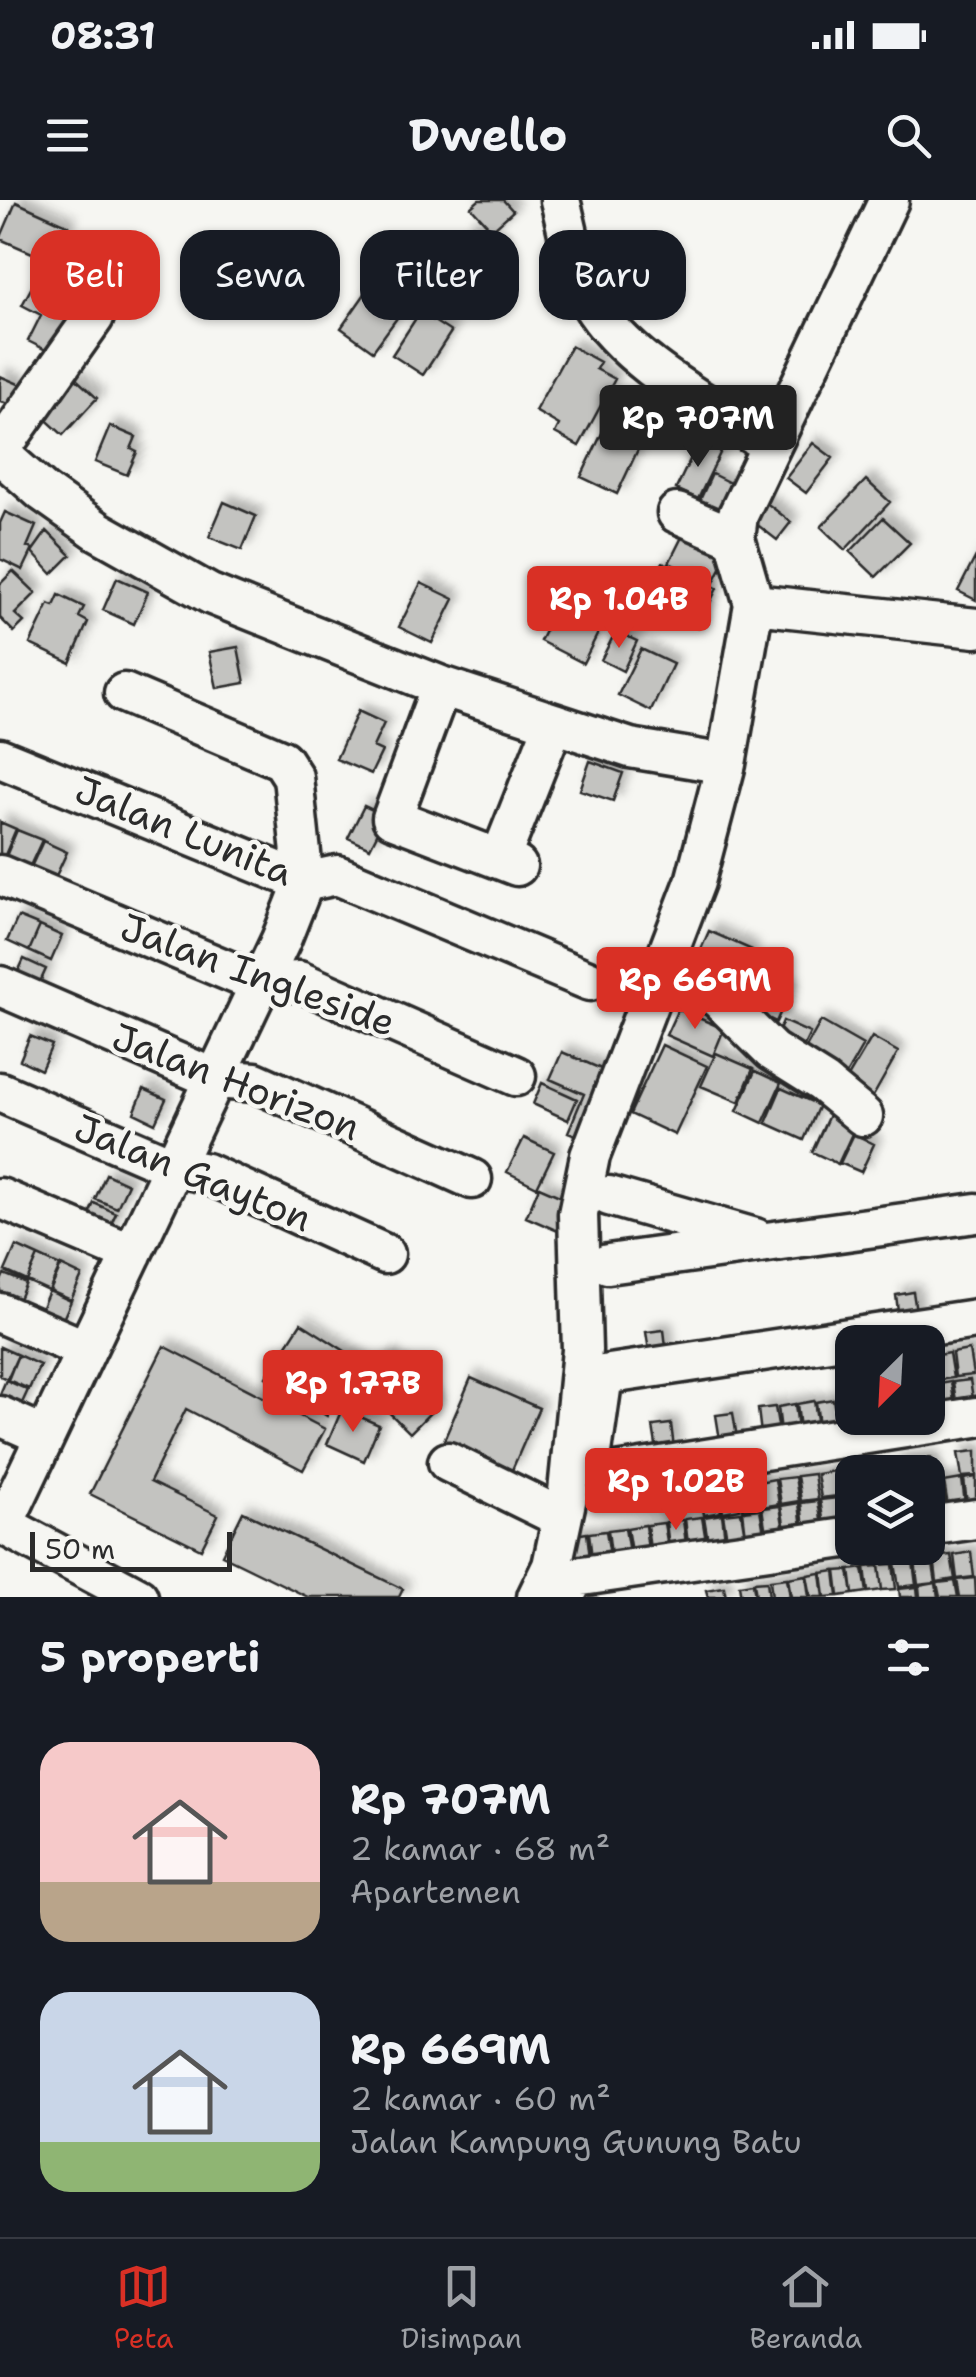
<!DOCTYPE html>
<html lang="id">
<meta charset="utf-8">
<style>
body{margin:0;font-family:"Shantell Sans",sans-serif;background:#20242c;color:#f1f3f6;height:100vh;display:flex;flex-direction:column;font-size:38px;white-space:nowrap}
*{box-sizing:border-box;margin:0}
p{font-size:32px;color:#9ea1a6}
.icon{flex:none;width:55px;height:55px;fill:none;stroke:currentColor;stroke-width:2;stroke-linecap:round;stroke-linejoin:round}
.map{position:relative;height:1397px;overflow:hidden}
.details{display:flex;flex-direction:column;background:#171b24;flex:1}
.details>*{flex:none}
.hud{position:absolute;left:30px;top:30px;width:918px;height:90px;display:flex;gap:20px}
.needle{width:65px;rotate:204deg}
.controls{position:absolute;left:835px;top:1125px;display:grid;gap:20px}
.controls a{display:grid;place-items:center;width:110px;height:110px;border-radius:20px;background:#171b24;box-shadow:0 2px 8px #0004;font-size:50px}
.scale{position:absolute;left:30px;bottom:25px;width:202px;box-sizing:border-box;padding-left:10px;border:5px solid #2b2b2b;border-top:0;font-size:28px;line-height:35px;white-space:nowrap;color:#2b2b2b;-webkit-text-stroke:8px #f6f6f2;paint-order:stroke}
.price{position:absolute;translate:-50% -85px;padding:0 22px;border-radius:10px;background:#d93025;color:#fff;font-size:32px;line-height:65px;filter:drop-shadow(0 2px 5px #0008)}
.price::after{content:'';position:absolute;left:50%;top:60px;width:30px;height:22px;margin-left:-15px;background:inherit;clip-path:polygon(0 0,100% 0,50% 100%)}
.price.selected{background:#222;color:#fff}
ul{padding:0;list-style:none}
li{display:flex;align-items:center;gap:30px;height:250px;padding:0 40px}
li span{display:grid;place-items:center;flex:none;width:280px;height:200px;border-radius:30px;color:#555}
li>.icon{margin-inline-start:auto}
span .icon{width:120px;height:120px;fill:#fffc;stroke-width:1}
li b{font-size:42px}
h2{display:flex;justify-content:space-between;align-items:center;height:120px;padding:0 40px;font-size:42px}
.tag{padding:0 35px;border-radius:30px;background:#171b24;box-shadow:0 2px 8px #0004;font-size:35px;line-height:90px}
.tag.selected{background:#d93025;color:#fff}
.status{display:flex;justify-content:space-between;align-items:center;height:70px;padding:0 50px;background:#171b24;direction:ltr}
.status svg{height:28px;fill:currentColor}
header{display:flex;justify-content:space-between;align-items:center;height:130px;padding:0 40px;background:#171b24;font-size:45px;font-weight:700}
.tab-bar{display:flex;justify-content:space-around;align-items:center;height:140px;border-top:2px solid #363941;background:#171b24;font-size:28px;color:#9ea1a6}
.tab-bar a{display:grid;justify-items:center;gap:5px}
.tab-bar .selected{color:#d93025}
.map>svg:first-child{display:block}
.building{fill:#c3c3c0;stroke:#2b2b2b;stroke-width:2.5;filter:url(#shadow)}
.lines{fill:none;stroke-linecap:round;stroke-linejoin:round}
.minor-casing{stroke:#2b2b2b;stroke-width:45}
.minor{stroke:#f6f6f2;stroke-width:38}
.labels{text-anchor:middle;stroke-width:9;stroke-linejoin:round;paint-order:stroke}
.street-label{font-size:38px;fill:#2b2b2b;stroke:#f6f6f2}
</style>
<div class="status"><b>08:31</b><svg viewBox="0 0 49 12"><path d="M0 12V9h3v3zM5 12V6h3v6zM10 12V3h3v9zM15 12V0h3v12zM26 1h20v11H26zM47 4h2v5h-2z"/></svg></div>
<header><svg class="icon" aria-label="menu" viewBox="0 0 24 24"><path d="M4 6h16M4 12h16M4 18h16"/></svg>Dwello<svg class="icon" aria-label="search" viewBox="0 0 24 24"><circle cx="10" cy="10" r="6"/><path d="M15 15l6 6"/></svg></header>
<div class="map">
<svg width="976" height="1397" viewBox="0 0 976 1397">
<defs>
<filter id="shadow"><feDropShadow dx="7" dy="-7" stdDeviation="5" flood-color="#0004"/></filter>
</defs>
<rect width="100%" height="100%" fill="#f6f6f2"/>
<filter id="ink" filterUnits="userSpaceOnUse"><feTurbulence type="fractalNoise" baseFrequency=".01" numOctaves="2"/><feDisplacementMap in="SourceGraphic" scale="20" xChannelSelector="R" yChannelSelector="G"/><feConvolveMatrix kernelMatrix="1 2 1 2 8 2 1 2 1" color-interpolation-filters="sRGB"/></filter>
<g filter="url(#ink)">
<path class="building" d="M479 0H503L513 11 492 30 471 7Z
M16 2 69 26 53 62 0 39Z
M471 25 503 44 486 74 453 55Z
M33 85 51 95 54 90 82 104 56 155 28 141 41 115 22 105Z
M369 88 402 111 373 151 341 128Z
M420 112 451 132 423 175 392 155Z
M571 146 600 162 596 169 615 179 579 246 555 233 559 225 535 211Z
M0 176 21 185 12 206 0 201Z
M74 177 97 198 63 235 40 214Z
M682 207 707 218 695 246 670 235Z
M110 226 136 237 131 249 137 252 127 275 95 262Z
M605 227 640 245 617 294 581 277Z
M699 241 721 251 698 299 676 289Z
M813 243 833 258 806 293 786 278Z
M712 274 730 283 718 309 700 300Z
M866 280 890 302 845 350 821 327Z
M760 298 791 322 777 340 746 316Z
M224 302 256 316 242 350 209 337Z
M5 312 36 326 27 347 33 349 23 370 0 359V323Z
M883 318 910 343 876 377 850 352Z
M690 321 734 342 713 384 669 363Z
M47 331 71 355 52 374 32 352Z
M976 356V400L958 391Z
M663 362 688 375 669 413 644 401Z
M13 371 36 393 15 414 24 422 14 432 0 418V384Z
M690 375 717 388 698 428 671 415Z
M117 378 148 392 134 424 103 410Z
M421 383 454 399 432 443 399 427Z
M59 395 84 407 79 417 88 422 70 463 30 444 49 404 54 406Z
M563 395 606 417 583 463 540 441Z
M616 431 637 441 623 471 601 460Z
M238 447 245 483 217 488 209 452Z
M641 449 673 464 651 511 618 495Z
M358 511 384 523 373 547 382 551 371 574 336 559Z
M590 561 623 573 613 601 580 590Z
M364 606 386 616 370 648 348 638Z
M0 622 16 629 5 655 0 653Z
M17 630 42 640 30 666 6 656Z
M43 641 67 652 55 678 31 667Z
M18 717 40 726 29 751 7 741Z
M40 726 62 736 51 761 29 751Z
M709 731 752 750 734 791 691 772Z
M24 759 46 769 35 793 13 783Z
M753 769 792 787 776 822 737 804Z
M678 809 724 829 713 856 666 835Z
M783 821 810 833 798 858 772 847Z
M821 821 863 845 844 878 802 855Z
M30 836 52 845 41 870 20 860Z
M872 837 898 852 871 900 844 884Z
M662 845 707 866 675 935 630 914Z
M562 852 615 875 586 939 568 932 584 894 550 879Z
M716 853 753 869 739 902 701 886Z
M755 871 781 883 763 923 737 911Z
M542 883 577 899 568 920 533 904Z
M781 888 819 905 804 940 766 923Z
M144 889 166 899 155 923 134 913Z
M829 915 855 927 838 964 812 952Z
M854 934 874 944 861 972 840 963Z
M524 938 554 952 537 987 507 972Z
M106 974 128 984 117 1008 95 999Z
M539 987 571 1001 558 1031 526 1017Z
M94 1003 116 1013 105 1037 83 1028Z
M16 1046 38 1056 27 1081 5 1071Z
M38 1056 60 1066 49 1091 27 1081Z
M61 1066 82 1076 71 1100 50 1091Z
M4 1074 26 1083 15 1108 0 1101V1083Z
M49 1091 71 1101 60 1126 38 1116Z
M913 1092 917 1117 899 1119 896 1095Z
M301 1123 362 1162 327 1216 266 1177Z
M664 1130 667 1155 650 1157 646 1132Z
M164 1146 325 1229 303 1270 186 1209 150 1282 218 1315 201 1349 90 1294Z
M0 1147 18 1155 7 1179 0 1176Z
M969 1150 973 1175 955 1177 952 1153Z
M949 1153 953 1178 936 1180 932 1156Z
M18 1155 40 1165 29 1189 8 1180Z
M388 1156 438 1205 410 1233 360 1184Z
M471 1178 539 1208 512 1270 444 1240Z
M6 1180 28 1190 17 1214 0 1207V1194Z
M970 1180 974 1204 957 1207 953 1182Z
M951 1182 955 1207 937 1209 933 1185Z
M852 1196V1218L839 1223 836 1198Z
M833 1199 837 1224 819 1226 816 1202Z
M814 1201 818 1226 800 1229 797 1204Z
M795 1204 798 1229 781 1231 778 1207Z
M775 1207 779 1231 761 1234 758 1209Z
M342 1209 379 1225 364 1261 327 1244Z
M733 1213 737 1238 720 1240 716 1215Z
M671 1224 674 1248 657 1251 653 1226Z
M976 1251V1276L962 1277 958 1253Z
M931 1258 935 1282 928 1283V1272H916L914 1260Z
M912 1260 914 1272H896L894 1263Z
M854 1268 852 1294 840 1296 836 1271Z
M834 1271 838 1296 821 1298 817 1274Z
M814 1274 818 1299 801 1301 797 1276Z
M795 1277 799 1301 781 1304 777 1279Z
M976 1277V1302L967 1304 964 1279Z
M775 1279 779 1304 762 1307 758 1282Z
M962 1279 965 1304 948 1306 944 1282Z
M756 1282 760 1307 743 1309 739 1285Z
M943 1282 946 1307 929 1309 928 1284Z
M737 1285 740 1309 723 1312 719 1287Z
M717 1287 721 1312 704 1315 700 1290Z
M852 1296V1321L843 1322 839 1298Z
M838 1298 841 1322 824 1325 820 1300Z
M818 1301 822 1325 804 1328 801 1303Z
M799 1303 802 1328 785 1330 781 1306Z
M780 1306 784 1331 766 1333 762 1308Z
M760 1309 764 1333 746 1336 743 1311Z
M243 1312 403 1389 399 1397H308L222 1355Z
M741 1312 745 1336 727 1339 723 1314Z
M722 1314 725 1339 708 1341 704 1317Z
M702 1317 706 1341 688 1344 685 1319Z
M683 1320 686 1344 669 1347 666 1322Z
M664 1323 668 1347 650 1350 647 1325Z
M645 1325 648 1350 631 1352 627 1328Z
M625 1328 629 1353 611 1355 608 1330Z
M606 1331 610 1355 592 1358 589 1333Z
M587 1333 590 1358 573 1361 569 1336Z
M971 1352 974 1377 957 1379 954 1355Z
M951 1355 955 1379 937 1382 934 1357Z
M932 1358 936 1383 918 1385 915 1361Z
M913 1361 916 1385 899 1387 895 1363Z
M893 1364 896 1389 882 1390 879 1365Z
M879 1366 882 1390 868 1392 865 1367Z
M863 1368 867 1392 853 1394 850 1370Z
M849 1370 853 1394 839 1396 836 1371Z
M835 1371 838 1396 825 1397 822 1373Z
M821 1373 824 1397H811L807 1375Z
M806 1375 809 1397H791L788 1378Z
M787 1378 790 1397H772L770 1380Z
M975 1378 976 1397H960L957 1380Z
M767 1381 769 1397H756L754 1382Z
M955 1381 958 1397H940L937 1383Z
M753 1383 755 1397H741L739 1385Z
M936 1383 938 1397H920L919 1386Z
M724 1387 726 1397H708L706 1390Z
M917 1387 918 1397H900L899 1389Z"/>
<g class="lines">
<defs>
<path id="minor" d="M560 0C569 33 574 74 591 103 627 164 713 207 771 246
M0 250 94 117
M0 254 43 292 98 331 210 394 441 486 630 548 726 564
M677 313 735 338
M754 404 976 428
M441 486 392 618 517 666
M0 558 304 682 337 675 590 781
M500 659 554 523
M0 675 260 784 299 781 516 876
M667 760 719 799 772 851 823 883 863 916
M0 786 215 879 255 882 472 979
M0 892 171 966 206 973 385 1054
M609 996 755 1038
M0 998 132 1054
M608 1064 976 1013
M0 1113 86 1150
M976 1119 603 1175 591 1259 596 1268 610 1274 976 1217
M0 1216 45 1236
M448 1262 562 1318
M0 1323 138 1397
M4 1323 281 740 304 682 293 577 282 560 124 493
M928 1326 976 1319
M537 1397 552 1366 568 1292 582 1150 578 1014 590 956 695 682 726 564 754 404 735 338 738 315 889 0
M564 1397 575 1377 852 1337"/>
</defs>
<use href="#minor" class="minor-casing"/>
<use href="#minor" class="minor"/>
</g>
</g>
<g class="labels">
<g class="street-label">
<text transform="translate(184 631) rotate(22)" y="13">Jalan Lunita</text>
<text transform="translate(258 775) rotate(20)" y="13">Jalan Ingleside</text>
<text transform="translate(236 882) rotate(21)" y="13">Jalan Horizon</text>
<text transform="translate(193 973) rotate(22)" y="13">Jalan Gayton</text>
</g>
</g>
</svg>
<div class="controls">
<a><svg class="needle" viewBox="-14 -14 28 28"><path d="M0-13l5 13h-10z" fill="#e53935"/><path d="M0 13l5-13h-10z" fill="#9ea1a6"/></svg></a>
<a><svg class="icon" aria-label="layers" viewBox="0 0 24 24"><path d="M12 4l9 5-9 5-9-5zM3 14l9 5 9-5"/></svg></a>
</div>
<div class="scale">50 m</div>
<b class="price selected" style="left:698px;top:270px">Rp 707M</b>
<b class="price" style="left:619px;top:451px">Rp 1.04B</b>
<b class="price" style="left:695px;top:832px">Rp 669M</b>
<b class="price" style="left:353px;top:1235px">Rp 1.77B</b>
<b class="price" style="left:676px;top:1333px">Rp 1.02B</b>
<div class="hud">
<a class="tag selected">Beli</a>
<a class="tag">Sewa</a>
<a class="tag">Filter</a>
<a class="tag">Baru</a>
</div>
</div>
<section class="details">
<h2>5 properti<svg class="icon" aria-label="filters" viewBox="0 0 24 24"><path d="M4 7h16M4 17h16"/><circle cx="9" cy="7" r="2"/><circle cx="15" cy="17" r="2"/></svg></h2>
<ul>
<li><span style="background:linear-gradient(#f6c9c9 70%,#b9a48a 0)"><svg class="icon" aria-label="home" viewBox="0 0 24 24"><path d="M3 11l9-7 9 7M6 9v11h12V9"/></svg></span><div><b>Rp 707M</b><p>2 kamar · 68 m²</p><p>Apartemen</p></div></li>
<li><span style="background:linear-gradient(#c9d6e8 75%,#8fb573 0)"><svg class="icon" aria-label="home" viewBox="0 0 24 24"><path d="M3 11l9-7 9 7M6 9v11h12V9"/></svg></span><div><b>Rp 669M</b><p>2 kamar · 60 m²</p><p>Jalan Kampung Gunung Batu</p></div></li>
</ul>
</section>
<nav class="tab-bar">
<a class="selected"><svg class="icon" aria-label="map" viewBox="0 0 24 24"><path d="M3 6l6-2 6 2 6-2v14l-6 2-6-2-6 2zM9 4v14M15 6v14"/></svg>Peta</a>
<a><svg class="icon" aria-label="saved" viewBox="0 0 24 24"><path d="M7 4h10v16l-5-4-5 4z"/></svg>Disimpan</a>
<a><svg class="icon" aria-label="home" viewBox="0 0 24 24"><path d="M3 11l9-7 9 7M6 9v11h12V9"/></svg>Beranda</a>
</nav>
